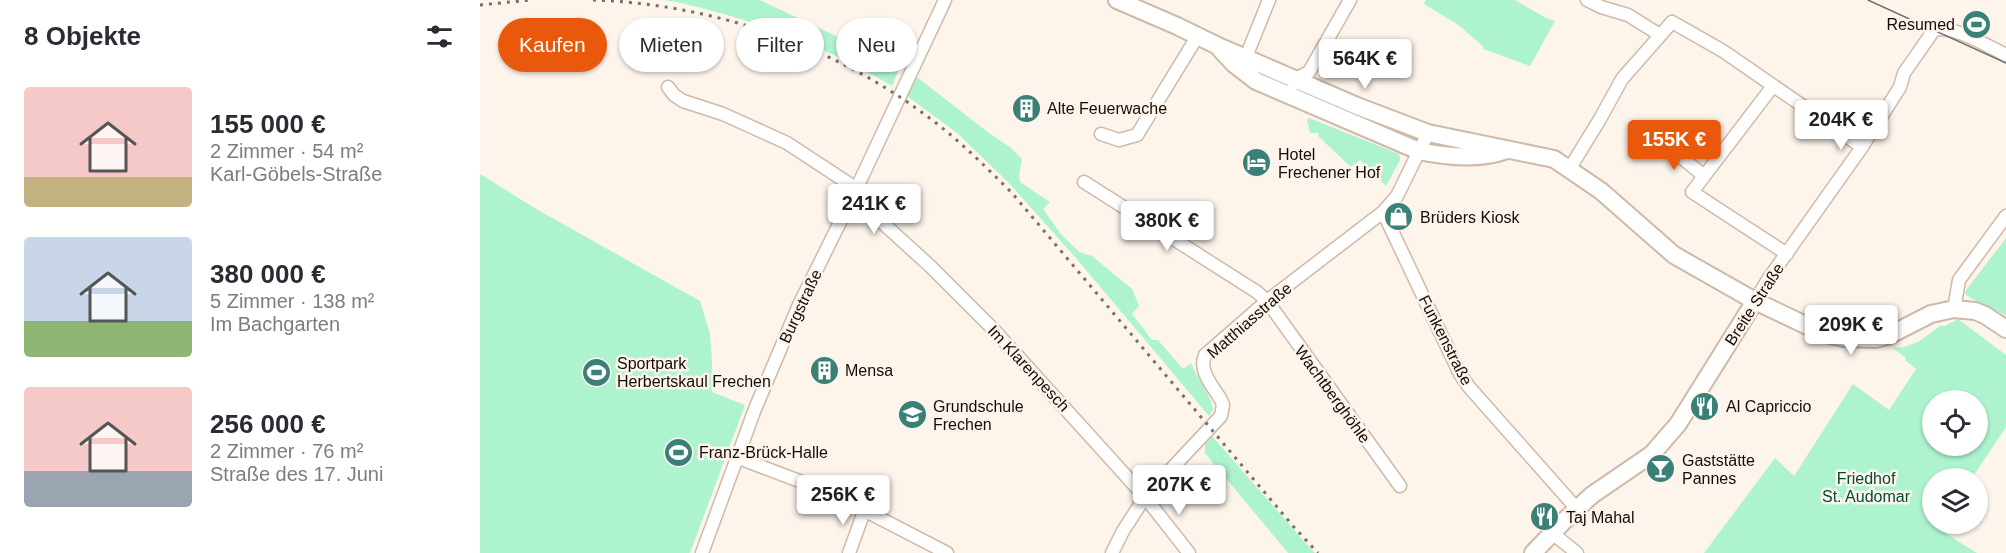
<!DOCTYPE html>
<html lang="de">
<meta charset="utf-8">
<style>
body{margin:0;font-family:Helvetica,sans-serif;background:#f7f7f7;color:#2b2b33;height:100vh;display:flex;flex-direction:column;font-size:22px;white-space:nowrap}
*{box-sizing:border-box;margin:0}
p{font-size:20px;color:#7c7c81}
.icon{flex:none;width:33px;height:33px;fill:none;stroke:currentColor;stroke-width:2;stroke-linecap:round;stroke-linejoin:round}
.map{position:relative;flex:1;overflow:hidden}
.details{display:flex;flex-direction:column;background:#fff;width:480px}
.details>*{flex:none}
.top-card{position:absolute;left:18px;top:18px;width:570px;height:54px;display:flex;gap:12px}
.buttons{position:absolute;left:1442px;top:390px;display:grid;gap:12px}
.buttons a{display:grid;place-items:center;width:66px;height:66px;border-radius:50%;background:#fff;box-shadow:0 2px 4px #0004;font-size:30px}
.price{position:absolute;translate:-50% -51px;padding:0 14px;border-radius:6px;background:#fff;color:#222;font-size:20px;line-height:39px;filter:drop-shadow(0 2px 3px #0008)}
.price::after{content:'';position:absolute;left:50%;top:36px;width:18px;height:14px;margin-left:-9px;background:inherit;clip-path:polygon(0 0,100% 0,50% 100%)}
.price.active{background:#ea580c;color:#fff}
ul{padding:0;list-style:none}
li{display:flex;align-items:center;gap:18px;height:150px;padding:0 24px}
li span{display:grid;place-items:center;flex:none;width:168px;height:120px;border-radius:6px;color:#555}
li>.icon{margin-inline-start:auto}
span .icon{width:72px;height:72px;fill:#fffc;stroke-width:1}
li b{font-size:26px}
h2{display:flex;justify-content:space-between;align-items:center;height:72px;padding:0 24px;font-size:26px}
.pill{padding:0 21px;border-radius:27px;background:#fff;box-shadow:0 2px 4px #0004;font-size:21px;line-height:54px}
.pill.active{background:#ea580c;color:#fff}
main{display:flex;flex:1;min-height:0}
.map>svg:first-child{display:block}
.green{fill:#adf3ce;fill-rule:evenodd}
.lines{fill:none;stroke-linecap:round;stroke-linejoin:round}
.street-casing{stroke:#cfb9a7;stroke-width:15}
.secondary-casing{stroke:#cfb9a7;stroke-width:20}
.street{stroke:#fff;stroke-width:12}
.secondary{stroke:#fff;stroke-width:16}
.tram{stroke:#776f68;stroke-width:1.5}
.rail{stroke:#776f68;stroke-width:3;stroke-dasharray:3 6;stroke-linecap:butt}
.labels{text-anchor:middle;stroke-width:5;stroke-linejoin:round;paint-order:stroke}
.poi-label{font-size:16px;fill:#140d07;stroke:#fdf4ec;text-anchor:start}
.street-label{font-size:16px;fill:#140d07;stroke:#fdf4ec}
.park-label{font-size:16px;fill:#004d31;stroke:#fdf4ec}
</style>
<main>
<section class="details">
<h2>8 Objekte<svg class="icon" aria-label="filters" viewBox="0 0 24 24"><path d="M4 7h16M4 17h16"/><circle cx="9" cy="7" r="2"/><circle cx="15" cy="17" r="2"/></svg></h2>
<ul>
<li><span style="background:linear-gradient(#f6c9c9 75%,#c2b280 0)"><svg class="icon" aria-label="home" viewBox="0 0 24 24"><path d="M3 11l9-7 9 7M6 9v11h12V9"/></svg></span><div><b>155 000 €</b><p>2 Zimmer · 54 m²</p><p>Karl-Göbels-Straße</p></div></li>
<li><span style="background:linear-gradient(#c9d6e8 70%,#8fb573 0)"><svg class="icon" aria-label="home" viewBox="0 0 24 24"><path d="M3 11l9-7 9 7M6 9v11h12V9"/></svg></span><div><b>380 000 €</b><p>5 Zimmer · 138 m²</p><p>Im Bachgarten</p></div></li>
<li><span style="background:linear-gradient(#f6c9c9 70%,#9aa5b1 0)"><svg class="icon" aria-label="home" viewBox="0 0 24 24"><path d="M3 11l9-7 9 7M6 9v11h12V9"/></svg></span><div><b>256 000 €</b><p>2 Zimmer · 76 m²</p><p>Straße des 17. Juni</p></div></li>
</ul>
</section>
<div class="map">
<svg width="1526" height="553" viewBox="0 0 1526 553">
<rect width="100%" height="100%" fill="#fdf4ec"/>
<path class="green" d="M184 0H280L398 56 419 69 412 86C355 52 292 26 229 10 214 6 199 2 184 0Z
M946 0H1035L1066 18 1075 21 1050 66 1003 49V46L977 24 944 4Z
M438 78 509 133 531 148 542 159 539 175 540 182 570 202 563 209 581 234 599 252 612 256 652 289 659 306 652 314 672 340H678L703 369 711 363C717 379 730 392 733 409L729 416 596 258 527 181 477 133 427 96 436 79Z
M822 90 936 136V138L933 140 820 92Z
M829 118 919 154 920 160 906 186 880 160 871 167 838 136 839 133H830L827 120Z
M0 174 58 210 220 301 230 334 232 361V392L265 405 210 553H0Z
M1526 238V316C1515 308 1490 300 1484 293Z
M1478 319 1526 355V427L1492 478H1452V524H1463L1459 529 1497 553H1224L1295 458 1314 476 1373 384 1409 410 1436 369 1425 360 1426 358 1413 348 1424 347 1438 342 1460 326H1465ZM1452 400H1497V446H1452Z
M732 436 822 539 835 553H808L725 453V441Z"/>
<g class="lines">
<defs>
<path id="street" d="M1107 0 1121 7 1148 15 1180 35
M766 57 789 0
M814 84 815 79 829 72 870 0
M1293 86 1212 192 1307 254
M188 87 194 95 203 101 243 114 307 143 377 189
M621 134 639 140 657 135 717 37
M1168 140 1173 134 1224 176
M1090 168 1120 119 1142 79 1192 22 1243 51 1382 147
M604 182 777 292 787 301 920 486
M373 196 450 266 515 331 665 497 709 553
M903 212 980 374 989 387 1097 509
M1275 301 1287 281 1382 147 1420 87 1424 73 1454 30C1475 25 1507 46 1526 55
M1474 309 1479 280 1526 216
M256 457 351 493 467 553
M1072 533 1097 553
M222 553 275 409 319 305 373 196 465 0
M369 553 385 509
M632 553 643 531 665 497 741 416 743 405 741 400C733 386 718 371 725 355L787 301 903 212 917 196 948 133"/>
<path id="secondary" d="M637 0 697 26 738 46 877 106 948 133 1074 159 1121 191 1194 255 1275 301 1342 333 1364 338 1396 339 1410 335 1451 314 1474 309 1495 311 1505 315 1526 329
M740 49 754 64 776 81 939 151C967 157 1000 160 1027 150
M1053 553 1083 522 1112 495 1172 454 1198 424 1275 301"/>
</defs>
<use href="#street" class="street-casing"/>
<use href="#secondary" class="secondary-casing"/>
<use href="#street" class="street"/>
<use href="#secondary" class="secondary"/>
<path class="tram" d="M1388 0 1526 63"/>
<path class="rail" d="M113 0C230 4 350 44 444 114 476 137 504 165 532 193L813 526 838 553
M0 5 51 0"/>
</g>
<defs>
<symbol id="stadium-disc" viewBox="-11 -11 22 22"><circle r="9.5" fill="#3a8077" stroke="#fdf4ec"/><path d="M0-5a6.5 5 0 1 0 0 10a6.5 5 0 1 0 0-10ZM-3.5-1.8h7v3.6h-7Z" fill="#fff"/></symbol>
<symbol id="building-disc" viewBox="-11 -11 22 22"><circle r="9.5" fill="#3a8077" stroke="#fdf4ec"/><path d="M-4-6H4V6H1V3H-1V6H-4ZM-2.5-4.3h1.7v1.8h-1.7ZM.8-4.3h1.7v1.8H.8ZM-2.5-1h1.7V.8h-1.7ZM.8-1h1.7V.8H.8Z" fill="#fff"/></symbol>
<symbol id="hotel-disc" viewBox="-11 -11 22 22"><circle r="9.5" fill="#3a8077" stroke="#fdf4ec"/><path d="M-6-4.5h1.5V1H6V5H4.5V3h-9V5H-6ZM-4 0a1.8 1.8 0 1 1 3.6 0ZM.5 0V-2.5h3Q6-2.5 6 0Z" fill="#fff"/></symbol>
<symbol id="shop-disc" viewBox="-11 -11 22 22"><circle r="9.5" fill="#3a8077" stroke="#fdf4ec"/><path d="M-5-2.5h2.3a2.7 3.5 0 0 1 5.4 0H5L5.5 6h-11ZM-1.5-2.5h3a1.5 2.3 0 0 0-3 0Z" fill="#fff"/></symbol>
<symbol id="restaurant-disc" viewBox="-11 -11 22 22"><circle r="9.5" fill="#3a8077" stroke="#fdf4ec"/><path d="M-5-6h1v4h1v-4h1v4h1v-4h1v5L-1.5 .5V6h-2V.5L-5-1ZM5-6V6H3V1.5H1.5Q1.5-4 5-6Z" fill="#fff"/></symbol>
<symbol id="school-disc" viewBox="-11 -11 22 22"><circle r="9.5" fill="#3a8077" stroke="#fdf4ec"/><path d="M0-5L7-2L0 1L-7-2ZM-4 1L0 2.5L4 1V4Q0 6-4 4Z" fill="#fff"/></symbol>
<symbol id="bar-disc" viewBox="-11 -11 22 22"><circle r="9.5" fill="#3a8077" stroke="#fdf4ec"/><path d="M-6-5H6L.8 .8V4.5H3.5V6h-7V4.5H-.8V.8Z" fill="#fff"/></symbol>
</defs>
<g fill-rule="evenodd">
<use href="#stadium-disc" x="1480" y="8" width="33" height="33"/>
<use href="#building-disc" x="530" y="92" width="33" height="33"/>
<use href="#hotel-disc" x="760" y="146" width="33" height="33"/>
<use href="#shop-disc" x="902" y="200" width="33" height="33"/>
<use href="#building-disc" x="328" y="354" width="33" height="33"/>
<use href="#stadium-disc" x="100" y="356" width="33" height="33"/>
<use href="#restaurant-disc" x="1208" y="390" width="33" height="33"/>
<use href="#school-disc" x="416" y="398" width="33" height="33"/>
<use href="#stadium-disc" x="182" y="436" width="33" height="33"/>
<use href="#bar-disc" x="1164" y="452" width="33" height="33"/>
<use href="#restaurant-disc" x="1048" y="500" width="33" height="33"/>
</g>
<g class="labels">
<g class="poi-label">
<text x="1475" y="30" text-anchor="end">Resumed</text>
<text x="567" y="114">Alte Feuerwache</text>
<text x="798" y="160">Hotel<tspan x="798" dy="18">Frechener Hof</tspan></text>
<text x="940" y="223">Brüders Kiosk</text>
<text x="137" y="369">Sportpark<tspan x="137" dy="18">Herbertskaul Frechen</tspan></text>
<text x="365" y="376">Mensa</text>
<text x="453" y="412">Grundschule<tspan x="453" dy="18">Frechen</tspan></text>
<text x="1246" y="412">Al Capriccio</text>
<text x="219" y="458">Franz-Brück-Halle</text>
<text x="1202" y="466">Gaststätte<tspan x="1202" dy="18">Pannes</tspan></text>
<text x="1086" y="523">Taj Mahal</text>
</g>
<g class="street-label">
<text transform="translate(1274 304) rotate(-57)" y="6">Breite Straße</text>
<text transform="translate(320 306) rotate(-65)" y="6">Burgstraße</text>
<text transform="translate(769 320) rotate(-41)" y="6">Matthiasstraße</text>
<text transform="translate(966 340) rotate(63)" y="6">Funkenstraße</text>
<text transform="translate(549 368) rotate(47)" y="6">Im Klarenpesch</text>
<text transform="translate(853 394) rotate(54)" y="6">Wachtberghöhle</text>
</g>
<g class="park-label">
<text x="1386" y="484">Friedhof<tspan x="1386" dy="18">St. Audomar</tspan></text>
</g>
</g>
</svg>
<div class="buttons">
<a><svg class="icon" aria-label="locate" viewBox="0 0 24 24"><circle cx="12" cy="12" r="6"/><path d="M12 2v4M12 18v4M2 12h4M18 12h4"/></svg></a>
<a><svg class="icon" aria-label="layers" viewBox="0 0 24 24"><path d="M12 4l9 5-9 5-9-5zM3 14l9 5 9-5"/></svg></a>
</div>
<b class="price" style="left:885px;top:90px">564K €</b>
<b class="price" style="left:1361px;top:151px">204K €</b>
<b class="price active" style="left:1194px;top:171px">155K €</b>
<b class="price" style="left:394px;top:235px">241K €</b>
<b class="price" style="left:687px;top:252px">380K €</b>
<b class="price" style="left:1371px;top:356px">209K €</b>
<b class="price" style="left:699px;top:516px">207K €</b>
<b class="price" style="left:363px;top:526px">256K €</b>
<div class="top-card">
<a class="pill active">Kaufen</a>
<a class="pill">Mieten</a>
<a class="pill">Filter</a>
<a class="pill">Neu</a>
</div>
</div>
</main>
